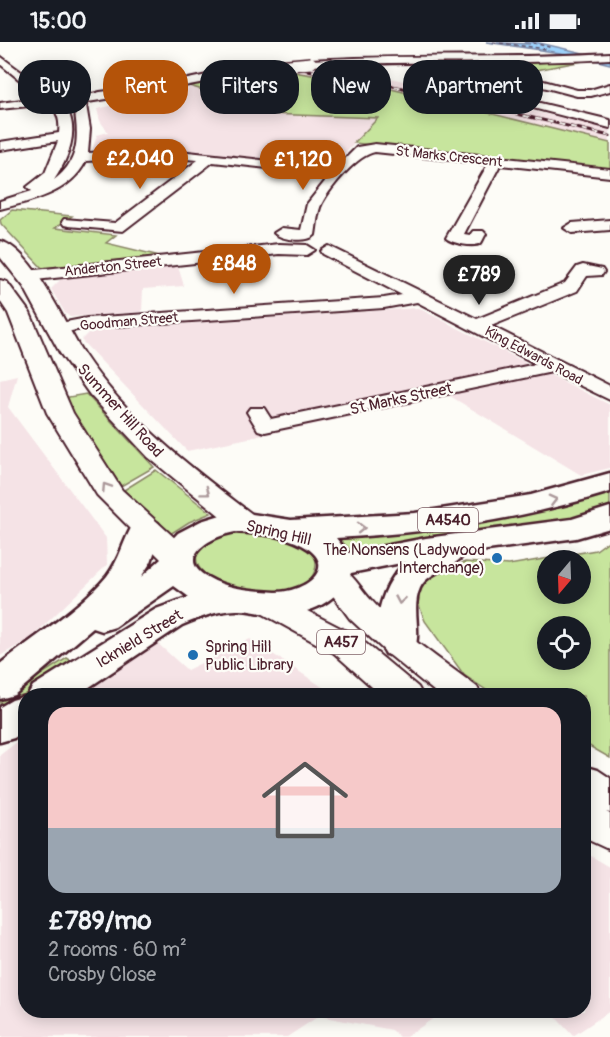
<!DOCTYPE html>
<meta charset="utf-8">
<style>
body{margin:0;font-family:Pangolin,sans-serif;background:#20242c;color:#f1f3f6;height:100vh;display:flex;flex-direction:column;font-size:22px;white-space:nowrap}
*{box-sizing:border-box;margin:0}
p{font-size:20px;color:#9ea1a6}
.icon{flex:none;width:33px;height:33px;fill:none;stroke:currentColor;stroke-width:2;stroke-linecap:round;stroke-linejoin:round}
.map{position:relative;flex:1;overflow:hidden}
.panel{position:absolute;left:18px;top:646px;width:573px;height:330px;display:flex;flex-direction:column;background:#171b24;border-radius:24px;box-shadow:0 3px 15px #0003}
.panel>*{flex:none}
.banner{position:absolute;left:18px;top:18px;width:574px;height:54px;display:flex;gap:12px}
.needle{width:39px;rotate:199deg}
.fabs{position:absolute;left:537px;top:508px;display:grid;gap:12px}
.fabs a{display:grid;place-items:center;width:54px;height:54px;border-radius:50%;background:#171b24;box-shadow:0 3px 15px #0003;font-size:30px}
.price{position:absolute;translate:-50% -51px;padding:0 14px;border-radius:21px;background:#b45309;color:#fff;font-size:20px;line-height:39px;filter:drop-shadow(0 2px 3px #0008)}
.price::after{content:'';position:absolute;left:50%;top:36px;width:18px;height:14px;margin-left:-9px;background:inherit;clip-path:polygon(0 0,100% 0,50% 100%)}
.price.current{background:#222;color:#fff}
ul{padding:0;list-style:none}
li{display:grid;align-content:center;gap:12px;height:318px;padding:0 30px}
li span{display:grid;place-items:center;height:186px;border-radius:18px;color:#555}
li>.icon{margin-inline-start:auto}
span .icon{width:108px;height:108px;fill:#fffc;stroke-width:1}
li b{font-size:26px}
.chip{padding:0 21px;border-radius:24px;background:#171b24;box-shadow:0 3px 15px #0003;font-size:21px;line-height:54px}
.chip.current{background:#b45309;color:#fff}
.status{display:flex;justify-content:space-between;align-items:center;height:42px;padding:0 30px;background:#171b24;direction:ltr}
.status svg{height:16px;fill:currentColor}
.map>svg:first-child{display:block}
.built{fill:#f5e3e6}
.green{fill:#c7e59d;stroke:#888264;stroke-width:1.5;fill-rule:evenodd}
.water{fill:#9dd2fb;stroke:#7c8aa8;stroke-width:1.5}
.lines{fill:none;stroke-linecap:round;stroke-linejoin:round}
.ferry{stroke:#635569;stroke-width:1.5;stroke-dasharray:4 3;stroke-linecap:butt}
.minor-casing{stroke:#4a1f2b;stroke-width:4}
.major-casing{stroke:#4a1f2b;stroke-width:4}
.highway-casing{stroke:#4a1f2b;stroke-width:5}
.minor{fill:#fdfcf7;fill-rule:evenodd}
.major{fill:#fdfcf7;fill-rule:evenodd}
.highway{fill:#fdfcf7;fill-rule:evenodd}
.rail-casing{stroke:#4a1f2b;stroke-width:3}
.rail{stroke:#fdfcf7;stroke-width:2;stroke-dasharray:6;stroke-linecap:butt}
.minor-bridge-casing{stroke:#4a1f2b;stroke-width:14;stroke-linecap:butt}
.minor-bridge{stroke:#fdfcf7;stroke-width:11}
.oneway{stroke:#ac999b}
.poi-dot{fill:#1f6fb2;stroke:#fdfcf7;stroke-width:2}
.labels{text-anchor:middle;stroke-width:4.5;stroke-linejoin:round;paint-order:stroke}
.far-street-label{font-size:14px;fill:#4a1f2b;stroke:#fdfcf7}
.shield{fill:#fdfcf7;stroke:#806168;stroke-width:1.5}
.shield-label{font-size:15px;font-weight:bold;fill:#4a1f2b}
.street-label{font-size:16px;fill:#4a1f2b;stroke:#fdfcf7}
.poi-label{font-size:16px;fill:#4a1f2b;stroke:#fdfcf7;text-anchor:end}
</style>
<div class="status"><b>15:00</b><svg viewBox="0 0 49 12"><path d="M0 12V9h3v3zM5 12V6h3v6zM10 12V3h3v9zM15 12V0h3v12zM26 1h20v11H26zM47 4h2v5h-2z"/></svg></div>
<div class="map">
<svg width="610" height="995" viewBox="0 0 610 995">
<rect width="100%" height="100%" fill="#fdfcf7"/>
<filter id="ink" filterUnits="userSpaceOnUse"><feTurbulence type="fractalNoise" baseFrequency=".0167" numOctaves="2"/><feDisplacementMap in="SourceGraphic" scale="12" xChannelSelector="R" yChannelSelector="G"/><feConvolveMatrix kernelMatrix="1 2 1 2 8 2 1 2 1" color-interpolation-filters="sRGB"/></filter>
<g filter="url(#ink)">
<path class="built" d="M321 23 369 31 610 87V101L383 45 276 27Z
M194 45 258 65 379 76 332 125 206 112 91 113 97 93 108 90 100 79 97 67Z
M177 221 184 244 143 247 142 270 70 275 65 271 51 247 60 238 79 231Z
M418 266 610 363V426L581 433 450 354 187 409 81 298 91 288Z
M17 333 8 365 106 496 107 523 31 596 0 614V337Z
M250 597 336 654H80L155 599 187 628Z
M25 694 26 969H444L406 995H400L392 988 319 974 287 995H0V713Z
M584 810 610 825V969L573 994 550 969H584Z"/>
<path class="green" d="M580 18 583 19 516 32 504 29 506 23Z
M276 27 383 45 610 101V129L354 101 378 76 267 72 260 65 186 43 245 30Z
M12 168 72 174 55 186 116 193 106 201 160 214 42 226 1 182 0 178Z
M86 352 154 425 121 444 63 356Z
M156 428 211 471 189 480 167 494 124 448Z
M610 446V466L570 479 411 499 354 511 341 499 339 494 343 491C439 494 519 475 610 446Z
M243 489C262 491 325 498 315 528 312 540 299 546 287 549 267 554 219 545 204 531 178 506 226 491 243 489Z
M610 498V716L584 701V654H495L464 633 425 579 417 558 422 546 429 535 465 520 509 523 596 508ZM548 519H580V552H548ZM548 585H580V618H548Z
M67 616 75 621 0 671V659Z"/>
<path class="water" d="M486 0 530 2 524 0H535L610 17V22L574 13Z"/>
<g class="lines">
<path class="ferry" d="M493 0 546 7 549 5 530 0"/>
<defs>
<path id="minor" d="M610 11V17C510 23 411 18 311 24L306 21 311 18C411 12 510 17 610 11Z
M0 14 47 49 48 58 65 59 100 50 169 41 255 23 266 22 271 25 266 28 169 47 88 60 86 63 90 87 88 111 160 107 336 126 357 105 375 102 610 127V135L500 123 464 192 470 193 473 189H483L486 192C485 193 482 200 481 201 474 206 451 201 446 196L488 122 375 110C357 113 331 145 322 161 317 170 317 183 315 193 307 201 282 198 274 191L282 186 301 188 307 162 330 133 213 120 123 189 69 184 64 183 62 180 64 177 115 181 198 118 160 115 86 119C70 151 32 159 0 167V159L32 149 27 145 45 131 58 99 0 108V100L59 91C60 82 59 73 53 66L39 63 0 67V61L37 56V52L0 22ZM74 64C79 94 80 119 54 138 68 118 80 88 66 66Z
M495 26 577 48H590L610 42V49L591 54H577L497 33 485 43 491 49 610 78V86L483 53 472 43Z
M610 178V188L572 191 564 186 572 181Z
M279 202 307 203 315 208 307 213 279 212 26 239 18 234 26 229Z
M329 204 477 277 565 241 577 225 583 223 602 227 604 230 602 233 587 234 577 249 491 284 610 344V358L552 330 265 390 258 388 247 370 250 366H264L271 377 536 322 417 260 384 266 87 286 56 292 50 291 47 287 50 283 87 276 384 256 402 253 323 212 321 209Z"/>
<path id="major" d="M0 199C33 207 65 283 83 311 127 378 194 428 256 475L261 481 256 487 246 490 236 487 148 415 90 353 60 311 24 245 0 215Z
M0 238 7 240 30 271 73 371 122 448 188 508 192 515 188 522 177 524 166 522 97 453 47 371 8 271 0 259Z
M334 523C352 528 360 547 373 560 402 593 442 618 477 645L482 654H440L387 611 350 577 318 533 323 526Z
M267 551 278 554 358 595 418 645 423 654H382L334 611 256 568 251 561 256 554Z
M584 724 598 728 610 736V771L606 770 610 772V808L584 796V761L591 763 584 758Z"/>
<path id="highway" d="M610 431V450C520 478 429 491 336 496L348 511 426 496 572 477 610 465V486L576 496 465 511C455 527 429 528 420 546 410 568 424 593 412 612L399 616 386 612C368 583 383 541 406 520L351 531C336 563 305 575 271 572 261 572 250 568 239 568 221 567 198 576 182 583L76 654H27L33 644 156 567 189 555 174 544 115 585 102 589 93 586 14 653 0 657V622C34 595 79 567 107 534 120 518 123 498 134 481L146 478 158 481 162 488 151 520 141 535 161 517 164 506 178 491 201 479 224 472 245 471 291 478 415 471 531 453ZM235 490C257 492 282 492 302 503 341 524 306 550 276 550 256 549 227 547 209 536 172 516 212 494 235 490Z
M26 654V688L14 696 0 700V665L12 658Z"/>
</defs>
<use href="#minor" class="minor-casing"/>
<use href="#major" class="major-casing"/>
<use href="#highway" class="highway-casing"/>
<use href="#minor" class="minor"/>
<use href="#major" class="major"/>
<use href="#highway" class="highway"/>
<defs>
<path id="rail" d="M265 20 419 49 610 94"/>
</defs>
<use href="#rail" class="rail-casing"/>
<use href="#rail" class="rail"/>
<defs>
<path id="minor-bridge" d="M266 25 311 21"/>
</defs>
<use href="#minor-bridge" class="minor-bridge-casing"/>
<use href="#minor-bridge" class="minor-bridge"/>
</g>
<defs><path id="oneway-chevron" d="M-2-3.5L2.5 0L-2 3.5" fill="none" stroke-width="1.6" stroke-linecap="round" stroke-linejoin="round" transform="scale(1.5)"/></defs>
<g class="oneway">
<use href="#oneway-chevron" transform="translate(106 445) rotate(-123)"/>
<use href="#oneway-chevron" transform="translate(206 450) rotate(37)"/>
<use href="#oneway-chevron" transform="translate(553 458) rotate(-14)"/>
<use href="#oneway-chevron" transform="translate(361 486) rotate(-1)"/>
<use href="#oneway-chevron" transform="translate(400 558) rotate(100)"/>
</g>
</g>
<g class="poi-dot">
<circle cx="497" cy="516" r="6"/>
<circle cx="193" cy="613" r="6"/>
</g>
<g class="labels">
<g class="far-street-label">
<text transform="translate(449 114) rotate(6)" y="5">St Marks Crescent</text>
<text transform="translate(113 224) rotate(-6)" y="5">Anderton Street</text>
<text transform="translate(129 279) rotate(-5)" y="5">Goodman Street</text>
<text transform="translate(534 313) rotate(28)" y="5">King Edwards Road</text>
</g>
<g class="shield">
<rect x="418" y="466" width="60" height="24" rx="4.5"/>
<rect x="317" y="588" width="48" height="24" rx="4.5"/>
</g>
<g class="shield-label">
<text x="448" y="483">A4540</text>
<text x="341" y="605">A457</text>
</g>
<g class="street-label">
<text transform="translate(401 356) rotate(-12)" y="6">St Marks Street</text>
<text transform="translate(121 368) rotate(48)" y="6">Summer Hill Road</text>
<text transform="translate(279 490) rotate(13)" y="6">Spring Hill</text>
<text transform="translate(139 596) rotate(-31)" y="6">Icknield Street</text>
</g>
<g class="poi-label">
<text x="485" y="513">The Nonsens (Ladywood<tspan x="485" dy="18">Interchange)</tspan></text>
<text x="205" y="610" text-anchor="start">Spring Hill<tspan x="205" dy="18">Public Library</tspan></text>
</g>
</g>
</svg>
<div class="fabs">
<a><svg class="needle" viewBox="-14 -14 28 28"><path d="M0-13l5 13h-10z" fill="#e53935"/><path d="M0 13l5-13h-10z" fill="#9ea1a6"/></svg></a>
<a><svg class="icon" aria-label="locate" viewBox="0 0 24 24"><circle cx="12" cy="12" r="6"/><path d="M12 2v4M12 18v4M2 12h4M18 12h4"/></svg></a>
</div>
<b class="price" style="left:140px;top:148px">£2,040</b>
<b class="price" style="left:303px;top:149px">£1,120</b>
<b class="price" style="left:234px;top:253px">£848</b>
<b class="price current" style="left:479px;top:264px">£789</b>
<div class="banner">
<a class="chip">Buy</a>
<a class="chip current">Rent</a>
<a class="chip">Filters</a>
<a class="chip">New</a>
<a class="chip">Apartment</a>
</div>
<section class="panel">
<ul>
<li><span style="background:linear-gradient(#f6c9c9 65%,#9aa5b1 0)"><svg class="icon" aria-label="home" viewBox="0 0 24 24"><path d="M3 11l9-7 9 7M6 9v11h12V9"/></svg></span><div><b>£789/mo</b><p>2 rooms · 60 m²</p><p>Crosby Close</p></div></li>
</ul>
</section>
</div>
